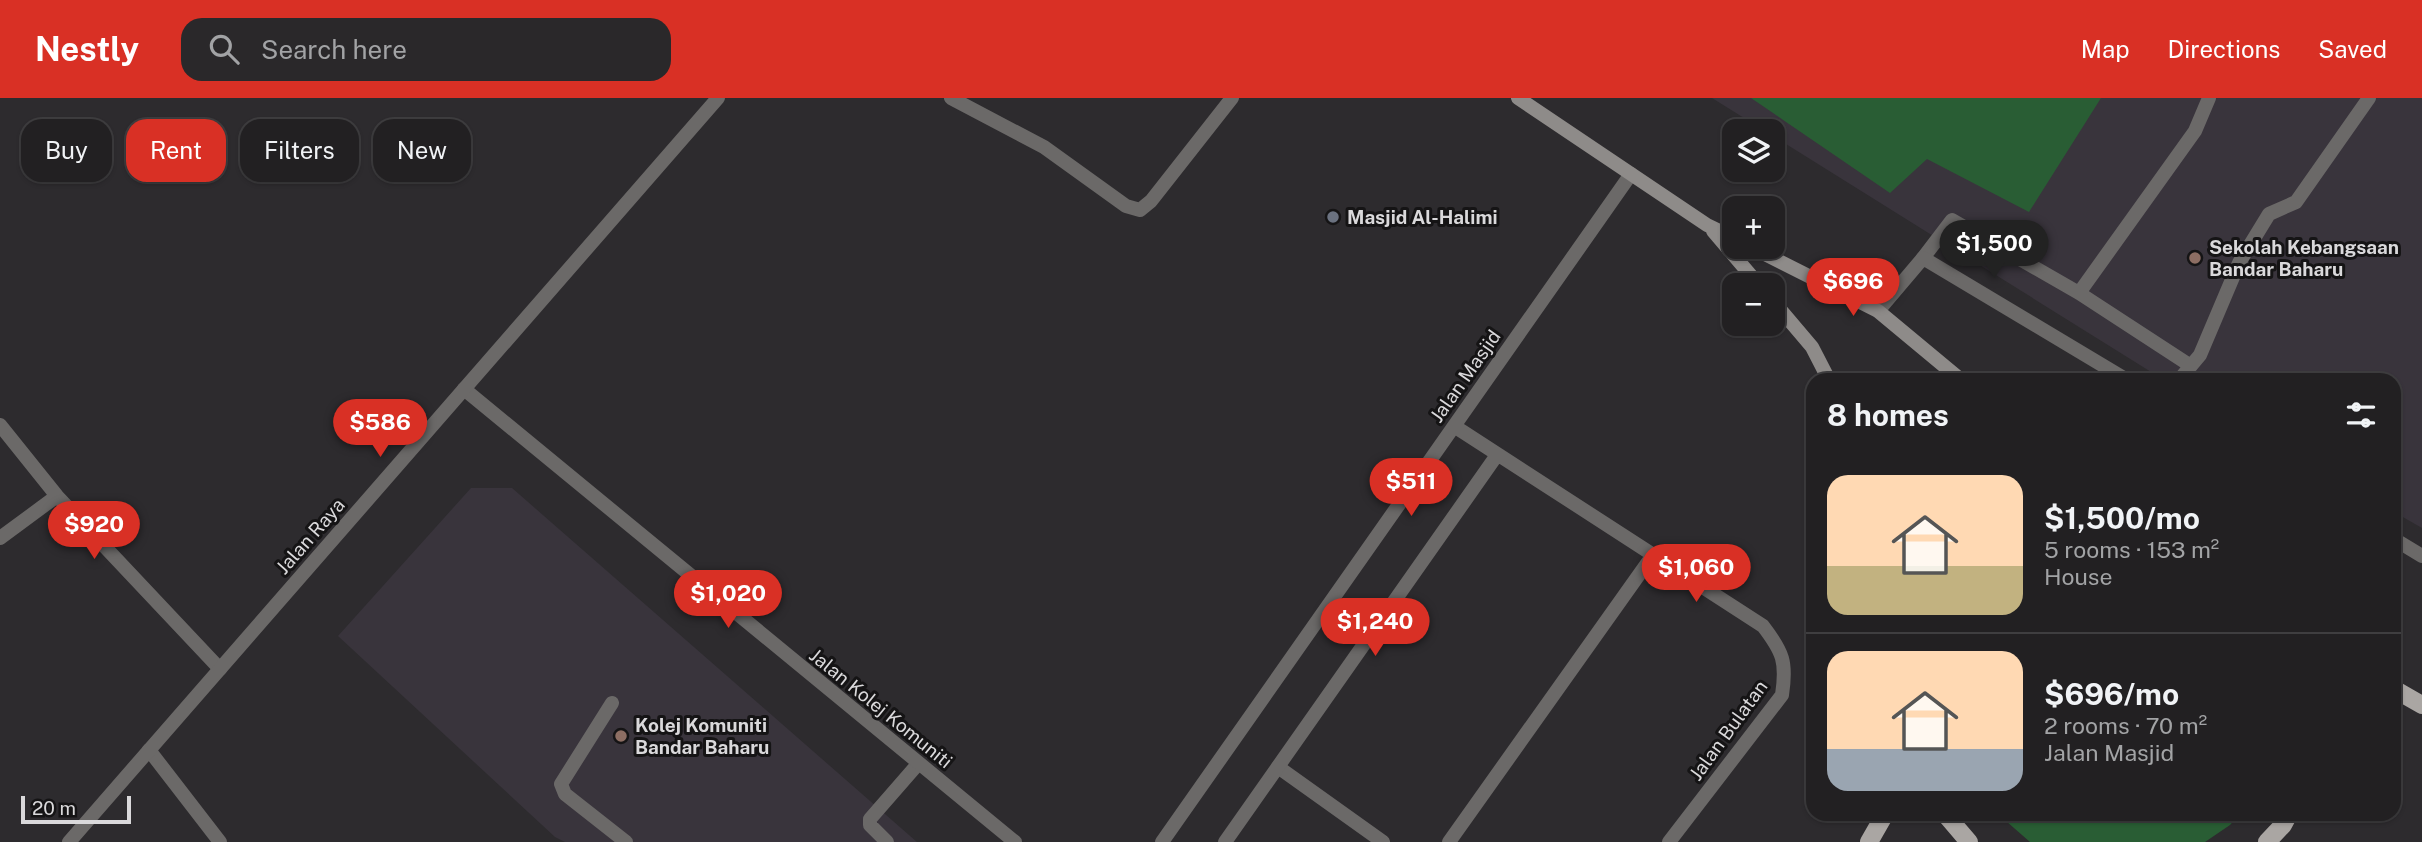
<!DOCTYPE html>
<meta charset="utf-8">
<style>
body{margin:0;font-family:"Public Sans",sans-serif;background:#2a282a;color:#f1f3f6;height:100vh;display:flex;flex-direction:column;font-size:26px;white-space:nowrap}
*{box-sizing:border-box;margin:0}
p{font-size:23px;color:#a2a3a5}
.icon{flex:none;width:38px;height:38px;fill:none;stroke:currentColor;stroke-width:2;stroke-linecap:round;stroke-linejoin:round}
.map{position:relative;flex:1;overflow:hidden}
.sheet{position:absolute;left:1806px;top:275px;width:595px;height:448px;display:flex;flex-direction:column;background:#222022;border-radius:21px;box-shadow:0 2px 5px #0004,0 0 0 2px #3f3e40}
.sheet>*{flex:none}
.guide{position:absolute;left:21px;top:21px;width:665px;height:63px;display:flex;gap:14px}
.controls{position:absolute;left:1722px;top:21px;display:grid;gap:14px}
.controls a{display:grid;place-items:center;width:63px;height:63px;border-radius:14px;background:#222022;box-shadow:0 2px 5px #0004,0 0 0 2px #3f3e40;font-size:35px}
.scale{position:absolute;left:21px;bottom:18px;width:110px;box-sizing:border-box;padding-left:7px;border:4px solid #dad9db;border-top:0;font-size:19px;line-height:24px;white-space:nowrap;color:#dad9db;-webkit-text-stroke:5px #151415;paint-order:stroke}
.price{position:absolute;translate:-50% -60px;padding:0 16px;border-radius:24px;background:#d93025;color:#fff;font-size:23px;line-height:46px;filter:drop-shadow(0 2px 4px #0008)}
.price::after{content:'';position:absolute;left:50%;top:42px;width:21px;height:16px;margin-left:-10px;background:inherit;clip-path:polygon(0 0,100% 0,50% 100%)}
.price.on{background:#222;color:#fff}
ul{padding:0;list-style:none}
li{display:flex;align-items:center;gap:21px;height:175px;padding:0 21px}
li+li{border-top:2px solid #3f3e40}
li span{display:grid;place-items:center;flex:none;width:196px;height:140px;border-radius:21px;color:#555}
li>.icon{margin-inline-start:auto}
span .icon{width:84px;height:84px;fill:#fffc;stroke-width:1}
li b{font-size:30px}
h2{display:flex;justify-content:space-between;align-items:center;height:84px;padding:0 21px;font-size:30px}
.chip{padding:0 24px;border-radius:21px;background:#222022;box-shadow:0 2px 5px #0004,0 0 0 2px #3f3e40;font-size:24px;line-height:63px}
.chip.on{background:#d93025;color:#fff}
header{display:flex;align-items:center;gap:42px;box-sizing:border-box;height:98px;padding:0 35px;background:#d93025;color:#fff}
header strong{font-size:33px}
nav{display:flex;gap:38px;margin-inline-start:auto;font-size:24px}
.search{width:490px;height:63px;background:#2a282a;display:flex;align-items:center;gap:18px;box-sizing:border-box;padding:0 24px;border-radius:21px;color:#a2a3a5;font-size:26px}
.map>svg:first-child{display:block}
.built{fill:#39343c}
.green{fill:#295d34}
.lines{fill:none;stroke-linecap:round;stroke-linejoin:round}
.service{stroke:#6b6968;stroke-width:14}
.minor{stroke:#6b6968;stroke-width:14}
.tertiary{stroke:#6b6968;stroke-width:14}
.secondary{stroke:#8e8b89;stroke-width:14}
.primary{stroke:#aaa6a3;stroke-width:18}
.worship-dot{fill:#6b7280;stroke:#151415;stroke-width:2.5}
.education-dot{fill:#8d6e63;stroke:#151415;stroke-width:2.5}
.labels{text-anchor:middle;stroke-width:6;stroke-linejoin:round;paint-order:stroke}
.poi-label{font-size:19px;font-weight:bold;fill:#dad9db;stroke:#151415;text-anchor:start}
.street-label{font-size:19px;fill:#dad9db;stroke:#151415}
</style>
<header>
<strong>Nestly</strong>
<div class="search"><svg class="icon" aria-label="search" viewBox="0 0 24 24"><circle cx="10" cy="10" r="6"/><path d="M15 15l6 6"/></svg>Search here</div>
<nav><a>Map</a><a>Directions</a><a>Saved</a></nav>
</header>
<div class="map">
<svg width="2422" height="744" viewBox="0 0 2422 744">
<rect width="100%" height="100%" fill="#2d2b2e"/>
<path class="built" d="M1712 0H2422V430L2394 414V282H2164L1773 38V33H1765Z
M471 390H512L917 744H565L555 739 338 538Z"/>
<path class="green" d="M1751 0H2101L2029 114 1927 61 1890 95Z
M1998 716H2240L2230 727 2205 744H2030Z"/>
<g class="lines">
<path class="service" d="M951 0 1044 49 1126 108 1140 112 1151 103 1232 0
M1923 160 1952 122 2079 195 2191 268
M2079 195 2195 33 2209 0
M2179 282 2200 257 2239 165 2269 116 2296 104 2369 0
M612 605 561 686 565 696 626 744
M1278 669 1383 744
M887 744 870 727V721L918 666
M1449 744 1653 457"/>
<path class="minor" d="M1878 213 1923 160 2127 282
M464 291 1015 744
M0 327 57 398 220 571
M1454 328 1763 528C1783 554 1787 564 1782 597L1669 744
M0 440 57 398
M2394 441 2422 458
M149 652 220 744
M1162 744 1631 76
M1225 744 1497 357"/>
<path class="tertiary" d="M69 744 718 0"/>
<path class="secondary" d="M1518 0 1707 127 1734 140
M1713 133 1759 187
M1751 149 1878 213 1961 282
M1773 203 1812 249 1829 282"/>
<path class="primary" d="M2394 591 2422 607
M1945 716 1969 744
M1869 744 1885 716
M2267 744 2283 727 2289 716"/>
</g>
<circle class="worship-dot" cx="1333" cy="119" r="7"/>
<g class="education-dot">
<circle cx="2195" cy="160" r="7"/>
<circle cx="621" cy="638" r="7"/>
</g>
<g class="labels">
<g class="poi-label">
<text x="1347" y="126">Masjid Al-Halimi</text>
<text x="2209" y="156">Sekolah Kebangsaan<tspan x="2209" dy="22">Bandar Baharu</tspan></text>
<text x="635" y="634">Kolej Komuniti<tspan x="635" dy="22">Bandar Baharu</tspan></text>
</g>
<g class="street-label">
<text transform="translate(1465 278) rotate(-55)" y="7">Jalan Masjid</text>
<text transform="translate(310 438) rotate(-49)" y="7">Jalan Raya</text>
<text transform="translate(881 610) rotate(39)" y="7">Jalan Kolej Komuniti</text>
<text transform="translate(1728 632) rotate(-54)" y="7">Jalan Bulatan</text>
</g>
</g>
</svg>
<div class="controls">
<a><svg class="icon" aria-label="layers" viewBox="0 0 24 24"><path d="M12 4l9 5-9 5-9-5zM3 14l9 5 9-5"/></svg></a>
<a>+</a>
<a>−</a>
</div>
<div class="scale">20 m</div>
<b class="price on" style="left:1994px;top:182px">$1,500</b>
<b class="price" style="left:1853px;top:220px">$696</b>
<b class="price" style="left:380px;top:361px">$586</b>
<b class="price" style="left:1411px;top:420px">$511</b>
<b class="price" style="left:94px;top:463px">$920</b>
<b class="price" style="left:1696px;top:506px">$1,060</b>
<b class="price" style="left:728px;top:532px">$1,020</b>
<b class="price" style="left:1375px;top:560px">$1,240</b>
<div class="guide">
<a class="chip">Buy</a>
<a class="chip on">Rent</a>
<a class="chip">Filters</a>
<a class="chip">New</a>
</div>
<section class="sheet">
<h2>8 homes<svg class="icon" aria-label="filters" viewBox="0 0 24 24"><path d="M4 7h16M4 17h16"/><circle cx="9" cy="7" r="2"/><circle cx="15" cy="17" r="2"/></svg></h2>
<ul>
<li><span style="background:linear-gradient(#ffd9b3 65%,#c2b280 0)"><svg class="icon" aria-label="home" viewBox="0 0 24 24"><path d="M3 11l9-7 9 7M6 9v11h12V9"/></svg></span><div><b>$1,500/mo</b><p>5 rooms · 153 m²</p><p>House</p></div></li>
<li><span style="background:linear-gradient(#ffd9b3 70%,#9aa5b1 0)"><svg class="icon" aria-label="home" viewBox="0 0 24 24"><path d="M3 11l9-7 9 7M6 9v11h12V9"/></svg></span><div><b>$696/mo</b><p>2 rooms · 70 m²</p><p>Jalan Masjid</p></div></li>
</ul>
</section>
</div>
